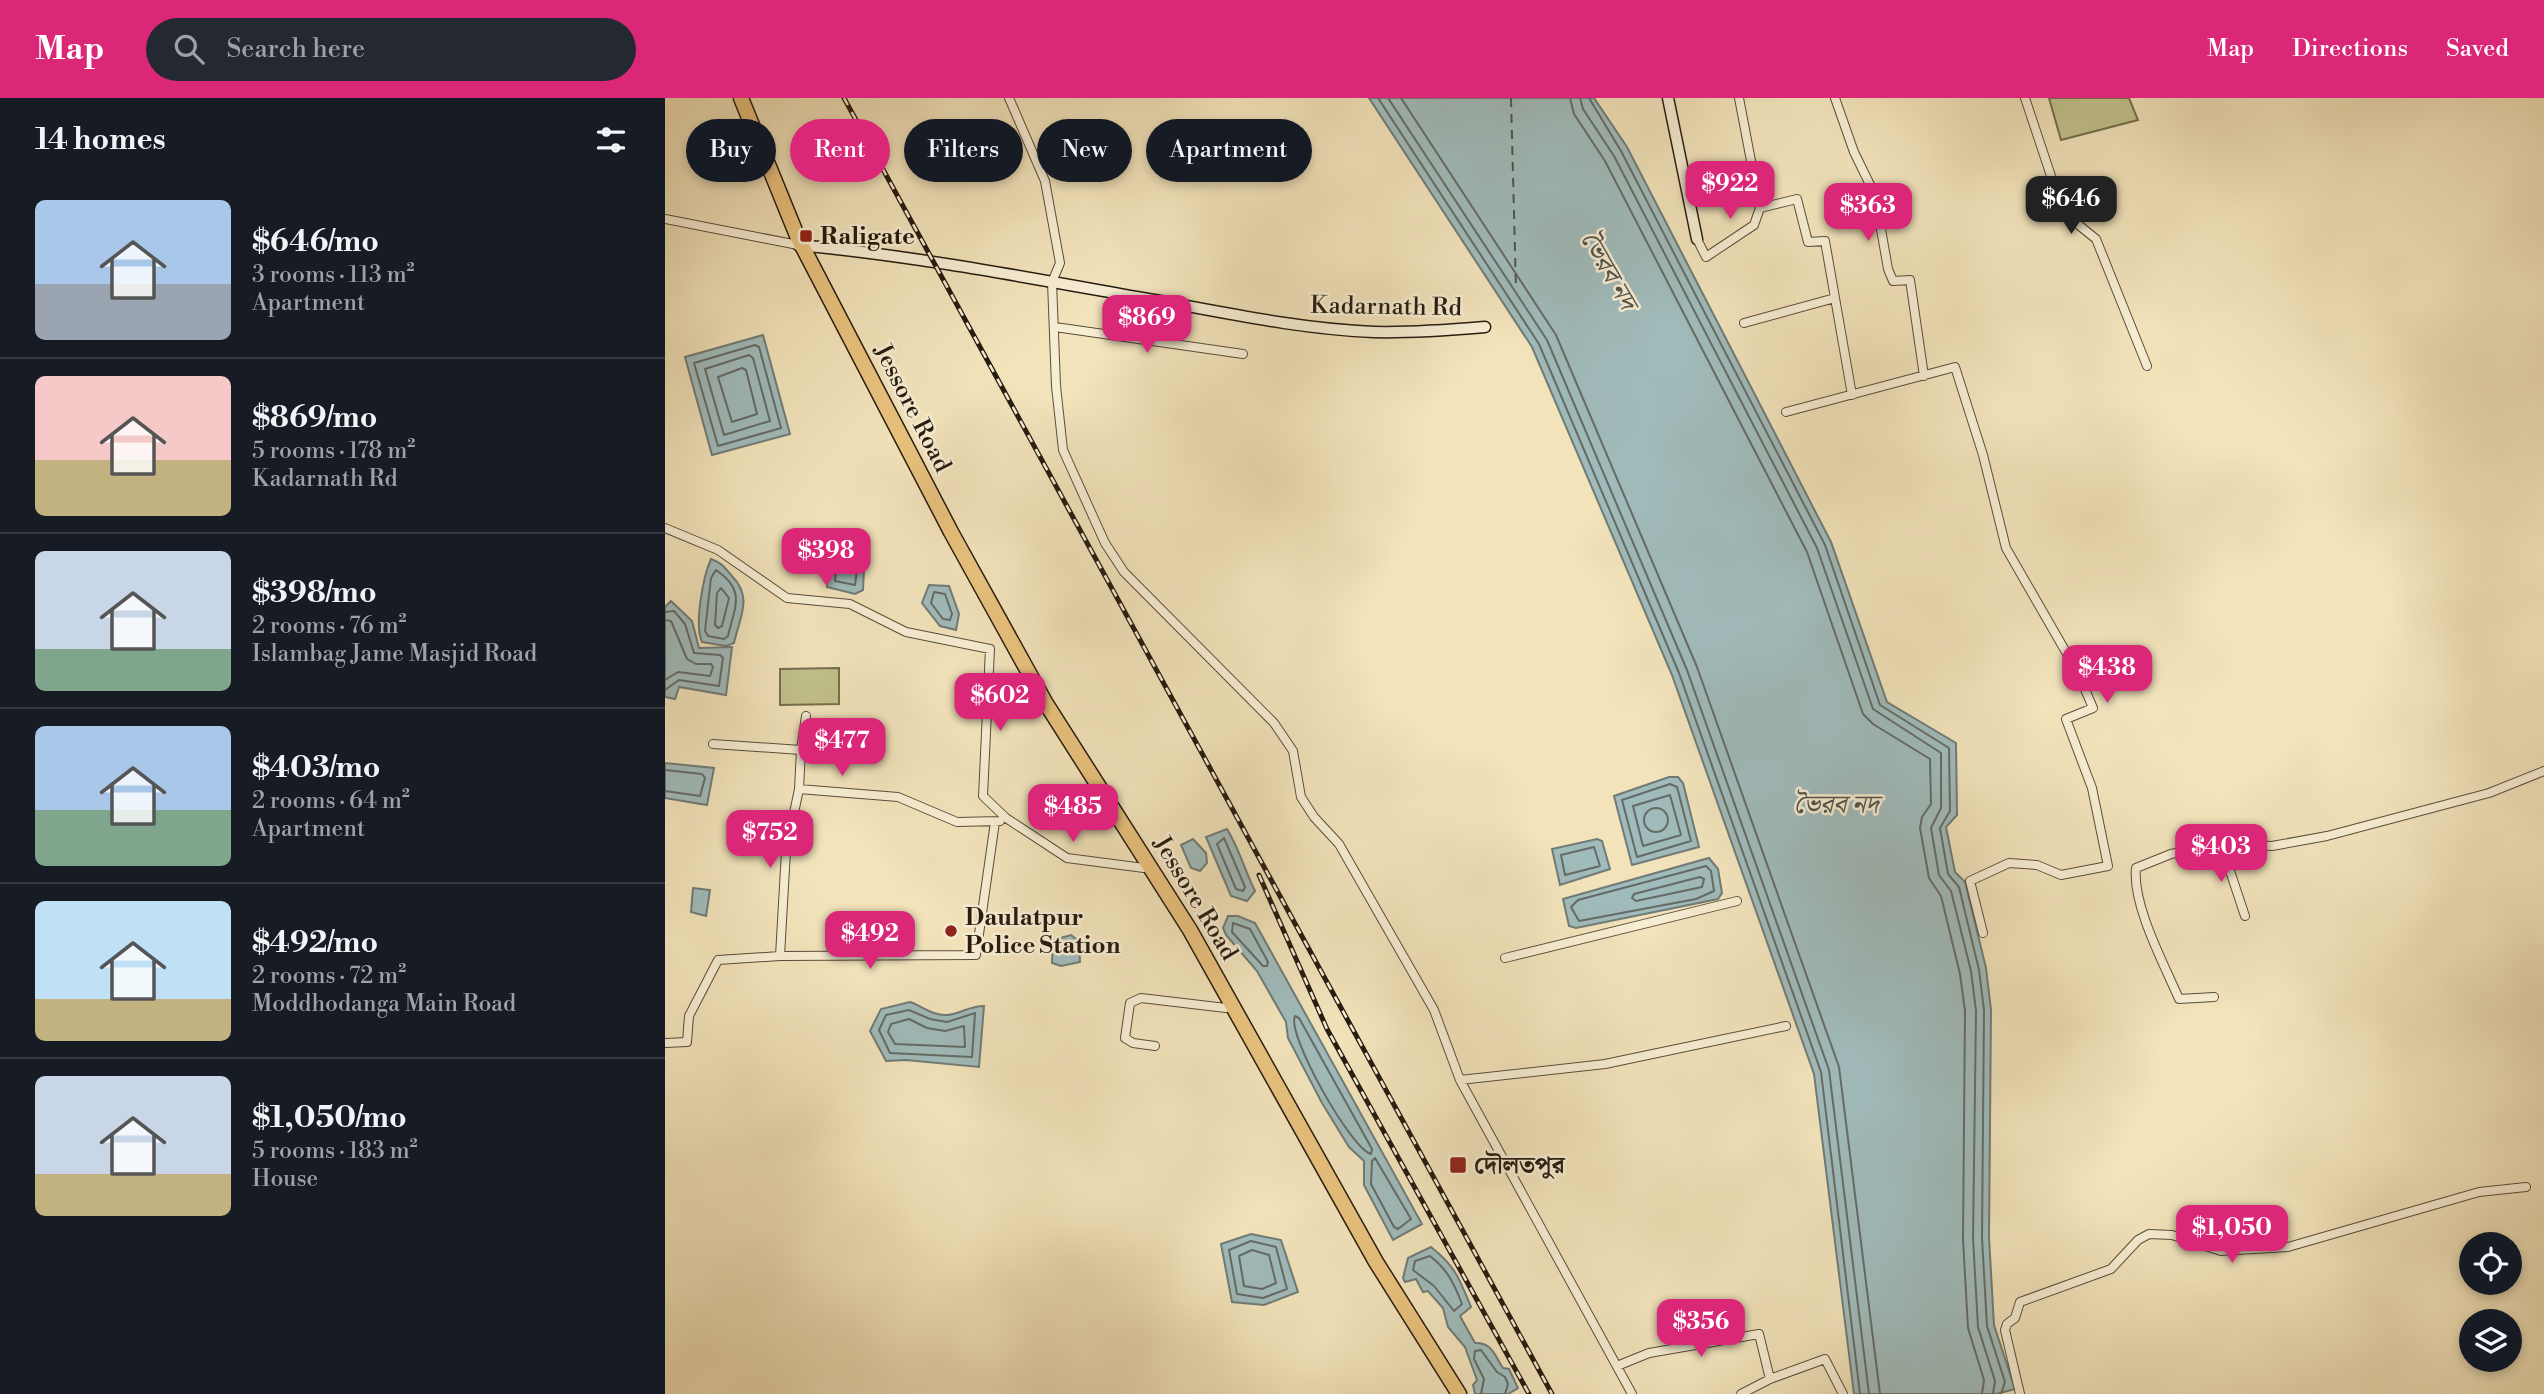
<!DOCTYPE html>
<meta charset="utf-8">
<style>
body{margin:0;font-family:"Libre Bodoni","Noto Serif Bengali",serif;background:#242831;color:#f1f3f6;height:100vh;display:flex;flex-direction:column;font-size:26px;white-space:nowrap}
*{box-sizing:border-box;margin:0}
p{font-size:23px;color:#9ea1a6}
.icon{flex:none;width:38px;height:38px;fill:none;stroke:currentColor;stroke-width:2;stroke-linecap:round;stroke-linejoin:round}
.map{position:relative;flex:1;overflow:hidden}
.side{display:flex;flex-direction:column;background:#171b24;width:665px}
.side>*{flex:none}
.guide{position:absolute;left:21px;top:21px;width:665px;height:63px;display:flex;gap:14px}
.controls{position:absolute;left:1794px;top:1134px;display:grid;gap:14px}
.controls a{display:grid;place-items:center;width:63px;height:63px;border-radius:50%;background:#171b24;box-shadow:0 4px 10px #0003;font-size:35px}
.price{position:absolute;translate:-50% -60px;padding:0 16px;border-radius:14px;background:#db2777;color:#fff;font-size:23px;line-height:46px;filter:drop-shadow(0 2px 4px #0008)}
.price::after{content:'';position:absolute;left:50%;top:42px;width:21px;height:16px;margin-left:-10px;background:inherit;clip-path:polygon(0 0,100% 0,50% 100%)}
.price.on{background:#222;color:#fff}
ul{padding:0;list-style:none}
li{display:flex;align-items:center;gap:21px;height:175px;padding:0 35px}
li+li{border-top:2px solid #363941}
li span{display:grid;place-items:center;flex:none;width:196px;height:140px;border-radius:10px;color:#555}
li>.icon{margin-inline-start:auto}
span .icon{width:84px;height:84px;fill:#fffc;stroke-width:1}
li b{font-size:30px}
h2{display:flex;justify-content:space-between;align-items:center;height:84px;padding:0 35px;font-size:30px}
.tag{padding:0 24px;border-radius:32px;background:#171b24;box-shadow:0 4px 10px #0003;font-size:24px;line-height:63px}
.tag.on{background:#db2777;color:#fff}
header{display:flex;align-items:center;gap:42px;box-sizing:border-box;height:98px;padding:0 35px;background:#db2777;color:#fff}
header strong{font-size:33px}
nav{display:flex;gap:38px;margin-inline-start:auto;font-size:24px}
.search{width:490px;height:63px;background:#242831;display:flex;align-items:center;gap:18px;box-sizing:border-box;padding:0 24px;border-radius:38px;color:#9ea1a6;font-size:26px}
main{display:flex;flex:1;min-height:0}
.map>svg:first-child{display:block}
.green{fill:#c1c18c;stroke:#746e4e;stroke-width:2}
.water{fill:#a0bbbb;stroke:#707b77;stroke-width:2}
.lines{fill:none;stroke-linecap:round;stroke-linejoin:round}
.shore{stroke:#646b66;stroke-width:2}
.ferry{stroke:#51534c;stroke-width:2;stroke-dasharray:9 7;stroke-linecap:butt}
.street-casing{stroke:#5a4d3b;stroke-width:10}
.secondary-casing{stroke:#271b10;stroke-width:13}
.highway-casing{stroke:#271b10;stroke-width:17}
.street{stroke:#f7edd3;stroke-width:8}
.secondary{stroke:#f7edd3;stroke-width:10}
.highway{stroke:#e9c27e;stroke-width:14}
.rail-casing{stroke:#271b10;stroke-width:5}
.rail{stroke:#f7edd3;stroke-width:2.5;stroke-dasharray:8;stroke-linecap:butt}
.poi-dot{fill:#8f2418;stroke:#f7edd3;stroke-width:2.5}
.labels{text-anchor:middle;stroke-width:5;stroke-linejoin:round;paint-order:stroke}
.poi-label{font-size:24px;font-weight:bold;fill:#271b10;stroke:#f7edd3;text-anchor:start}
.street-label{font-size:24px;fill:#271b10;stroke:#f7edd3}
.water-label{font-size:26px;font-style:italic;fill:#51534c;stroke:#f7edd3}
</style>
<header>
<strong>Map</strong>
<div class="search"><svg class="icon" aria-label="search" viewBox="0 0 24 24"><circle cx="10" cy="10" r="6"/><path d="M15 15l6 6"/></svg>Search here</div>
<nav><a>Map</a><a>Directions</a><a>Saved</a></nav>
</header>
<main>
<section class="side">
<h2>14 homes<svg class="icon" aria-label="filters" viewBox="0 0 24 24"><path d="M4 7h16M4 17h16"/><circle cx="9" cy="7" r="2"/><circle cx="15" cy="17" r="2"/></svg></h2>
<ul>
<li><span style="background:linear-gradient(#a9c7e8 60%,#9aa5b1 0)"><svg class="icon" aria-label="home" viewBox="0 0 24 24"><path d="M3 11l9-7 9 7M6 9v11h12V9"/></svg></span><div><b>$646/mo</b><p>3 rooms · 113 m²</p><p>Apartment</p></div></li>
<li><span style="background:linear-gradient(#f6c9c9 60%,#c2b280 0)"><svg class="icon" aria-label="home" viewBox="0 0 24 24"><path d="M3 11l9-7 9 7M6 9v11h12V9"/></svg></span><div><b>$869/mo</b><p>5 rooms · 178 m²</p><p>Kadarnath Rd</p></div></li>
<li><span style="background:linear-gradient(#c9d6e8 70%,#7fa58c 0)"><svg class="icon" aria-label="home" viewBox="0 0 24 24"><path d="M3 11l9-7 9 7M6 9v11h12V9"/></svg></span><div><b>$398/mo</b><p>2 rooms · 76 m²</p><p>Islambag Jame Masjid Road</p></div></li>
<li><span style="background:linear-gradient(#a9c7e8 60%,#7fa58c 0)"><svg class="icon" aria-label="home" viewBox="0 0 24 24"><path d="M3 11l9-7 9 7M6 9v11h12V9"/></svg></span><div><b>$403/mo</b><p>2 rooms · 64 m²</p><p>Apartment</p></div></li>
<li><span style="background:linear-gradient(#bfe0f5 70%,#c2b280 0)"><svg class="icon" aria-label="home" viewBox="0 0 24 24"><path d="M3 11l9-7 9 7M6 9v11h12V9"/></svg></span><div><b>$492/mo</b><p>2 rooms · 72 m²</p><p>Moddhodanga Main Road</p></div></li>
<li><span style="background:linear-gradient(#c9d6e8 70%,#c2b280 0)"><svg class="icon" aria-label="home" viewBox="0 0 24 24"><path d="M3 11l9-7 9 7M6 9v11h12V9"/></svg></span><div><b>$1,050/mo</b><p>5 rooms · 183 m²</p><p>House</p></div></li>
</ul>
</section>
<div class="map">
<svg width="1879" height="1296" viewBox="0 0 1879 1296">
<rect width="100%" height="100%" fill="#f2e3bb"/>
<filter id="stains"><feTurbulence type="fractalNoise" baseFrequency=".00286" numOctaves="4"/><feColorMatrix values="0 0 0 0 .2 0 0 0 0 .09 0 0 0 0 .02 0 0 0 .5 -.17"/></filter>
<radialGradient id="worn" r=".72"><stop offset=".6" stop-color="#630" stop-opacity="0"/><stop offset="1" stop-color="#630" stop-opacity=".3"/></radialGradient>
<path class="green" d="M1384 0H1464L1473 22 1396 42Z
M174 570V606L115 607V571Z"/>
<path class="water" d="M704 0H929L962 49 1166 444 1222 604 1291 645 1292 717 1281 729 1290 774 1300 784 1321 870 1326 912 1324 1139 1329 1227 1350 1291 1331 1296H1189L1149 976 1007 577 867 249Z
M98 237 125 336 47 357 20 259Z
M165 453H195L199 471 198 492 190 496 162 489Z
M46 461C57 465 60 470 67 478 88 500 75 518 69 545L61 548 37 544C29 527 38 479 46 461Z
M264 487 284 488 294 516 291 532 275 528 257 505Z
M6 503 27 523 34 550 67 549 61 597 14 589 10 601 0 599V509Z
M0 665 49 670 42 707 0 700Z
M1004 679H1013L1018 685 1034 749 967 767 949 698Z
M562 731C574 750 580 773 590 793L582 803 566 798 541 739Z
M528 741 541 755 542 765 535 773 526 770 516 747Z
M932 741 937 743 945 771 895 787 887 751Z
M1044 760 1053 771 1057 795 1053 801 911 830 904 828 898 801Z
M28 790 45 792 41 818 26 814Z
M563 818H573L590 825 757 1126 728 1142 699 1087V1063L684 1049 657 1005 623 940 621 924 592 873 561 837 558 830Z
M406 837 414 843 415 864 396 868 387 865 388 842Z
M245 904C257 908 268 918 282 917 295 916 304 908 319 908L314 969 241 962 221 963 205 933 216 911Z
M586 1136 616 1142 633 1194 599 1207 567 1204 556 1146Z
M766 1149C791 1169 794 1180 806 1209L795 1218 810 1245C827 1244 830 1258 838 1270L844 1271 853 1290 843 1296H810L808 1287 812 1282 800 1249 783 1229 778 1210 763 1193 758 1194 751 1181 740 1184 738 1180 743 1160Z"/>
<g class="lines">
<path class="shore" d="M713 0 874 246 1014 575 1156 974 1195 1296
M723 0 882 242 1022 572 1164 972 1204 1296
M736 0 891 237 1032 569 1174 969 1215 1296
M905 0 909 16 940 63 1142 454 1198 616 1208 626 1265 661 1266 706 1257 719 1255 730 1264 780 1276 798 1295 876 1300 913 1298 1141 1303 1230 1319 1282 1317 1296
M915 0 918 11 949 58 1152 450 1208 611 1276 655V710L1266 730 1274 777 1286 793 1306 873 1311 913 1308 1140 1313 1229 1330 1283 1328 1296
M924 0 956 53 1160 447 1215 607 1284 650 1285 713 1275 730 1283 776 1294 789 1314 872 1319 912 1317 1140 1322 1228 1340 1284 1336 1296
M90 247 94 249 116 330 53 348 29 265Z
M84 257 88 260 105 323 59 337 40 271Z
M77 270 81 272 92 316 67 324 53 279Z
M172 461H189L192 472 190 487 170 483Z
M51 472C81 492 70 508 63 538L59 541 43 538 40 533 46 480Z
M56 490 64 500 57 528 53 530 50 527 52 495Z
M269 494 280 496 287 516 285 522 278 521 266 505Z
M0 514 9 513 20 526 29 555 55 557 58 560 54 588 14 582 0 592
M0 522 6 523 22 561 31 566H46L48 569 45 578 13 574 0 582
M0 672 37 676 40 680 35 698 0 693
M1005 686 1012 689 1026 743 972 759 957 702Z
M1005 697 1016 737 978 748 968 708Z
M979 722a12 12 0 1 1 24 0a12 12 0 1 1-24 0Z
M559 740 580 789 578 793 571 791 552 746Z
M929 749 935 768 900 777 896 757Z
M1041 768 1046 773 1049 793 1031 801 914 823 906 809 913 802Z
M1035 779 1039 781 1037 789 971 803 967 800 969 796Z
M568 825 585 831 603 864 602 868H598L567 834Z
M244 912 265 921 282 924 310 915 307 959 225 955 214 932 221 917Z
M630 918 634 920 707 1051 706 1056C686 1051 621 936 630 918Z
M244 921 262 930 280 933 299 928 300 949 230 946 223 934 226 926Z
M710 1060 746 1121 733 1131 729 1129 706 1086 707 1063Z
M586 1143 611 1149 622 1191 598 1200 572 1196 564 1152Z
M587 1152 604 1157 611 1185 597 1191 579 1188 574 1158Z
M765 1158C782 1171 789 1185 797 1206L789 1213 769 1188 748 1172 750 1163Z
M816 1296 819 1281 809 1261 810 1253 816 1252 832 1274 840 1279 843 1286 840 1296"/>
<path class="ferry" d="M846 0 851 192"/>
<defs>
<path id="street" d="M344 0 380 83 395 165 387 184 391 288 398 352 440 445 459 474 609 625 628 653 636 699 649 719 674 746 769 912 795 982 967 1296
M1074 0 1095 110 1132 101 1143 144 1160 143 1187 297
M1170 0 1189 54 1210 97 1223 171 1228 183 1245 182 1259 278
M1360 0 1395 105 1405 120 1431 141 1482 268
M0 121 133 147
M1032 141 1041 159 1089 127 1095 110
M1079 225 1170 200
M390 229 578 256
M1121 314 1290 269 1318 357 1341 450 1413 575 1428 610 1401 621 1427 690 1443 768 1396 777 1372 767 1344 765 1305 783 1318 835
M0 430 53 452 122 500 185 506 241 534 325 551 318 698 341 720 402 760 479 770
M48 646 136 652 134 691 233 699 292 724 335 723
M136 652 141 618
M1556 746 1580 818
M115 858 121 753 134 691
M840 860 1072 803
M1549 899 1514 901C1499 866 1467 807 1471 770L1506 756 1556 746 1607 748 1662 738 1824 695 1879 673
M0 945 22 944 24 918 53 862 115 858 311 857 330 724
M490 948 468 945 460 940 465 905 476 900 561 910
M795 982 940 966 1121 928
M952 1268 984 1255 1094 1236 1105 1281
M1076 1296 1105 1281 1160 1261 1178 1296
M1355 1296 1340 1232 1342 1226 1350 1220 1355 1204 1446 1171 1473 1142 1484 1136 1507 1137 1556 1153 1623 1149 1814 1094 1861 1089"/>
<path id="secondary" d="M1003 0 1032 141
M133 147C252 158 370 181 489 202 562 215 635 231 709 234 746 235 784 232 820 229"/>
<path id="highway" d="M76 0 133 140 286 434 380 604 525 832 711 1164 794 1296"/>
</defs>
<use href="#street" class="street-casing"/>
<use href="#secondary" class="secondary-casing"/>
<use href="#highway" class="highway-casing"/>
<use href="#street" class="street"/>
<use href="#secondary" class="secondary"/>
<use href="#highway" class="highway"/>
<defs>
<path id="rail" d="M179 0 887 1296
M594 777 662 931 864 1296"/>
</defs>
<use href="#rail" class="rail-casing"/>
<use href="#rail" class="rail"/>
</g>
<g class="poi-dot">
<rect x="134" y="131" width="14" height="14" rx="3.5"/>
<circle cx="286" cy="833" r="7"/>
<rect x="784" y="1058" width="18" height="18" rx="3.5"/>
</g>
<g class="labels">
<g class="poi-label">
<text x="155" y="146">Raligate</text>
<text x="300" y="827">Daulatpur<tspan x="300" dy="28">Police Station</tspan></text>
<text x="809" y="1075">দৌলতপুর</text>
</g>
<g class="street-label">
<text transform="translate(721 208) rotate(1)" y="8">Kadarnath Rd</text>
<text transform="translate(248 310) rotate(63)" y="8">Jessore Road</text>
<text transform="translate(531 800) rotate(59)" y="8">Jessore Road</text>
</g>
<g class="water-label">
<text transform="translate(944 172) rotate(60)" y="9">ভৈরব নদ</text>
<text x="1171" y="715">ভৈরব নদ</text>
</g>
</g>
<rect width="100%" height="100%" filter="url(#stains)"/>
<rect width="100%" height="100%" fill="url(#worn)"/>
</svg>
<div class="controls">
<a><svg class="icon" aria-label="locate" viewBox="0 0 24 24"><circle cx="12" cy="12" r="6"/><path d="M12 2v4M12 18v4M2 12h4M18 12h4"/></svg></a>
<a><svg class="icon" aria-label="layers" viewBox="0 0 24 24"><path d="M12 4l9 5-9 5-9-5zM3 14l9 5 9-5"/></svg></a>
</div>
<b class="price" style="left:1065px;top:123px">$922</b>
<b class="price on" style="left:1406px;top:138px">$646</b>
<b class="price" style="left:1203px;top:145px">$363</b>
<b class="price" style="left:482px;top:257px">$869</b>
<b class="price" style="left:161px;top:490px">$398</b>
<b class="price" style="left:1442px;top:607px">$438</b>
<b class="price" style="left:335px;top:635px">$602</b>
<b class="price" style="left:177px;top:680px">$477</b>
<b class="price" style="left:408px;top:746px">$485</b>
<b class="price" style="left:105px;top:772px">$752</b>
<b class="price" style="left:1556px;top:786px">$403</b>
<b class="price" style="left:205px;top:873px">$492</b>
<b class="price" style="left:1567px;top:1167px">$1,050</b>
<b class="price" style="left:1036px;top:1261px">$356</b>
<div class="guide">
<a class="tag">Buy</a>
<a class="tag on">Rent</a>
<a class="tag">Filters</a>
<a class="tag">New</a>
<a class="tag">Apartment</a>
</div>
</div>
</main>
